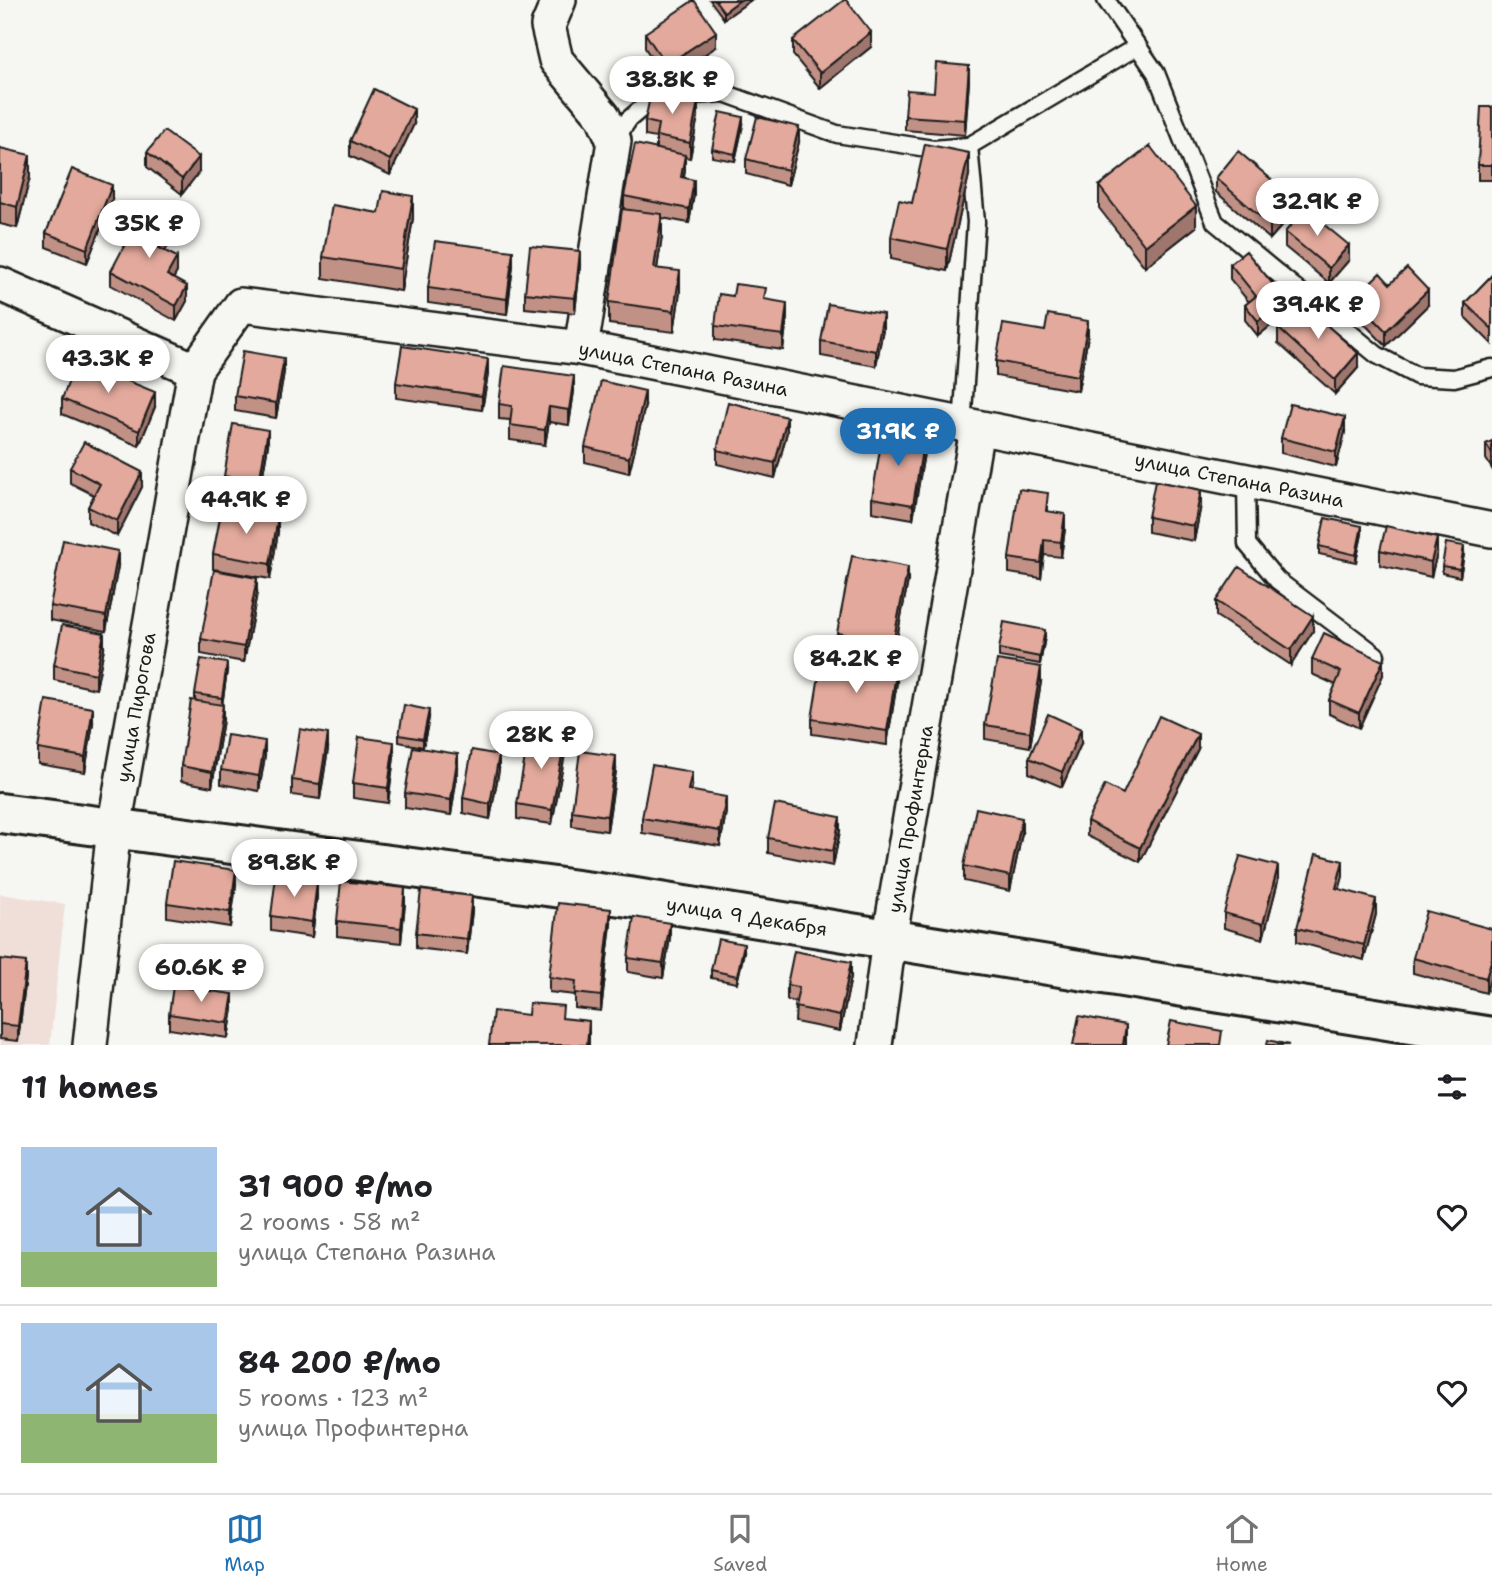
<!DOCTYPE html>
<meta charset="utf-8">
<style>
body{margin:0;font-family:"Shantell Sans",sans-serif;background:#f6f6f6;color:#202124;height:100vh;display:flex;flex-direction:column;font-size:26px;white-space:nowrap}
*{box-sizing:border-box;margin:0}
p{font-size:23px;color:#757577}
.icon{flex:none;width:38px;height:38px;fill:none;stroke:currentColor;stroke-width:2;stroke-linecap:round;stroke-linejoin:round}
.map{position:relative;height:1045px;overflow:hidden}
.side{display:flex;flex-direction:column;background:#fff;flex:1}
.side>*{flex:none}
.price{position:absolute;translate:-50% -60px;padding:0 16px;border-radius:24px;background:#fff;color:#222;font-size:23px;line-height:46px;filter:drop-shadow(0 2px 4px #0008)}
.price::after{content:'';position:absolute;left:50%;top:42px;width:21px;height:16px;margin-left:-10px;background:inherit;clip-path:polygon(0 0,100% 0,50% 100%)}
.price.on{background:#1f6fb2;color:#fff}
ul{padding:0;list-style:none}
li{display:flex;align-items:center;gap:21px;height:175px;padding:0 21px}
li+li{border-top:2px solid #e0e0e0}
li span{display:grid;place-items:center;flex:none;width:196px;height:140px;border-radius:0px;color:#555}
li>.icon{margin-inline-start:auto}
span .icon{width:84px;height:84px;fill:#fffc;stroke-width:1}
li b{font-size:30px}
h2{display:flex;justify-content:space-between;align-items:center;height:84px;padding:0 21px;font-size:30px}
.menu{display:flex;justify-content:space-around;align-items:center;height:98px;border-top:2px solid #e0e0e0;background:#fff;font-size:19px;color:#757577}
.menu a{display:grid;justify-items:center;gap:4px}
.menu .on{color:#1f6fb2}
.map>svg:first-child{display:block}
.built{fill:#f0dfd8}
.lines{fill:none;stroke-linecap:round;stroke-linejoin:round}
.lane-casing{stroke:#1c1c1c;stroke-width:21}
.street-casing{stroke:#1c1c1c;stroke-width:38}
.secondary-casing{stroke:#1c1c1c;stroke-width:44}
.lane{stroke:#f6f6f2;stroke-width:16}
.street{stroke:#f6f6f2;stroke-width:33}
.secondary{stroke:#f6f6f2;stroke-width:38}
.wall{fill:#c29186;stroke:#1c1c1c;stroke-width:2}
.shaded-wall{fill:#9e766d;stroke:#1c1c1c;stroke-width:2}
.building{fill:#e2a99c;stroke:#1c1c1c;stroke-width:2}
.labels{text-anchor:middle;stroke-width:6;stroke-linejoin:round;paint-order:stroke}
.street-label{font-size:19px;fill:#1c1c1c;stroke:#f6f6f2}
</style>
<div class="map">
<svg width="1492" height="1045" viewBox="0 0 1492 1045">
<rect width="100%" height="100%" fill="#f6f6f2"/>
<filter id="ink" filterUnits="userSpaceOnUse"><feTurbulence type="fractalNoise" baseFrequency=".0143" numOctaves="2"/><feDisplacementMap in="SourceGraphic" scale="14" xChannelSelector="R" yChannelSelector="G"/><feConvolveMatrix kernelMatrix="1 2 1 2 8 2 1 2 1" color-interpolation-filters="sRGB"/></filter>
<g filter="url(#ink)">
<path class="built" d="M0 894 65 904 50 1045H0Z"/>
<g class="lines">
<defs>
<path id="lane" d="M1106 0 1156 73 1215 222 1377 355 1417 376 1454 378 1492 368
M614 141 629 119 655 97 724 93 837 134 933 149 969 146 1138 46
M962 426 976 222 969 146
M1246 482 1247 544 1277 580 1376 655"/>
<g id="street">
<path d="M559 0 548 26 556 60 603 116 614 141 581 348"/>
<path id="s1" d="M0 284 195 370 241 305 581 348 1492 530"/>
<path id="s2" d="M90 1045 114 828 195 370"/>
<path id="s3" d="M875 1045 889 940 977 429"/>
</g>
<g id="secondary">
<path id="s4" d="M0 813 629 897 1492 1037"/>
</g>
</defs>
<use href="#lane" class="lane-casing"/>
<use href="#street" class="street-casing"/>
<use href="#secondary" class="secondary-casing"/>
<use href="#lane" class="lane"/>
<use href="#street" class="street"/>
<use href="#secondary" class="secondary"/>
</g>
<path class="wall" d="M710 0H751L724 19Z
M645 33 716 47 666 80 645 48Z
M793 40 871 47 820 88 793 55Z
M969 81 965 135 905 130V116L934 92Z
M1492 107V180H1478V165Z
M698 116 690 158 685 157V169L684 178 694 195 689 223 662 218V236L657 268 680 292 674 332 609 324V302L624 209V196L656 149V138L645 136V121Z
M414 124 390 175 350 156V141Z
M743 125 735 161 712 157V149Z
M799 142 788 185 746 174V159Z
M0 148 30 177 17 228 0 224Z
M147 152 199 172 182 194 147 167Z
M969 175 947 271 891 259V237L912 203Z
M1216 178 1293 213 1270 239 1216 192Z
M1099 186 1196 227 1145 267 1099 208Z
M112 200 87 263 46 247V233Z
M379 213 413 218 401 291 323 278V257Z
M1285 232 1349 260 1329 283 1285 247Z
M171 240 165 251 177 272 173 279 187 301 176 321 111 285V271Z
M1230 264 1285 314 1258 336 1245 320V305L1249 302 1230 279Z
M513 266 507 314 428 303V288Z
M580 266 575 313 525 308V293Z
M1492 275V344L1465 317V303Z
M1390 284 1428 305 1386 346 1354 313V298Z
M766 300 787 317 783 350 715 340V326Z
M1278 328 1358 368 1335 394 1278 343Z
M883 329 876 366 821 356V341Z
M1088 336 1078 391 996 376V361Z
M284 372 276 418 235 411V396Z
M488 374 482 410 396 398V383Z
M574 391 569 425 549 422 545 445 510 440V420L499 419V404Z
M62 399 155 407 139 446 62 414Z
M645 406 629 473 585 462V447Z
M787 432 775 478 717 464V450Z
M1345 432 1336 467 1281 453V438Z
M1492 441V469L1486 459V444Z
M268 445 259 497 224 491V476Z
M924 453 913 519 872 512V498Z
M70 468 142 487 117 536 88 522V507L94 495 70 483Z
M1201 505 1194 541 1148 532V517Z
M1048 508V512L1065 529 1061 557 1044 555 1041 578 1009 573V558Z
M278 532 270 579 213 569V554Z
M1362 534 1356 562 1319 554V546Z
M1380 550 1437 553 1431 577 1380 565Z
M1464 554 1460 577 1442 573V566Z
M118 566 106 631 50 620V606Z
M908 581 893 658 837 648V633Z
M257 593 244 662 201 654V639Z
M1216 601 1313 631 1291 665 1216 616Z
M1045 637 1040 664 999 657V649Z
M104 648 96 689 54 680V665Z
M1312 659 1383 675 1359 728 1329 714V700L1336 685 1312 674Z
M227 671 222 705 223 720 212 787 181 781V766L195 701V694Z
M897 682 887 745 812 734V719Z
M1041 682 1030 747 985 739V725Z
M429 718 423 747 399 742V735Z
M93 723 85 772 38 764V749Z
M1081 744 1062 787 1029 773V758Z
M328 749 320 799 292 795V780Z
M1198 749 1140 862 1087 836V821L1123 794Z
M565 754 552 824 517 819V804Z
M265 756 259 791 221 784V770Z
M394 757 388 803 353 798V783Z
M458 769 451 815 405 808V793Z
M499 770 490 819 463 813V798Z
M616 771 607 831 572 826V811Z
M692 787 691 791 726 812 720 846 642 833V818Z
M840 831 833 866 768 853V838Z
M1022 833 1010 891 964 881V866Z
M1343 876 1339 889 1376 914 1364 960 1297 942V928Z
M1278 881 1263 939 1224 928V913Z
M236 885 230 927 167 917V903Z
M317 897 312 937 271 931V916Z
M405 903 401 943 337 936V921Z
M472 911 467 954 416 948V933Z
M611 924 601 1011 575 1008V995L549 992V977Z
M1492 929 1486 993 1413 973V958Z
M670 938 663 978 628 972V958Z
M744 952 737 983 711 978V970Z
M0 959 26 977 18 1041 0 1039Z
M851 977 840 1031 795 1022 796 1002 787 1000V985Z
M233 1009 228 1038 169 1029V1014Z"/>
<path class="shaded-wall" d="M740 0H751L724 19V12Z
M716 32V47L666 80V65Z
M871 32V47L820 88V73Z
M969 66V81L965 135V120Z
M698 101V116L690 158V143Z
M414 109V124L390 175V160Z
M743 117V125L735 161V154Z
M799 127V142L788 185V170Z
M969 153V175L947 271V249Z
M30 155V177L17 228V207Z
M685 155V169L681 192V177Z
M199 157V172L182 194V179Z
M694 180V195L689 223V209Z
M112 185V200L87 263V249Z
M413 196V218L401 291V269Z
M1293 198V213L1270 239V225Z
M1196 206V227L1145 267V246Z
M662 214V236L654 289V268Z
M171 225V240L159 262V248Z
M1349 245V260L1329 283V268Z
M513 251V266L507 314V299Z
M580 251V266L575 313V298Z
M177 257V272L167 290V275Z
M680 271V292L674 332V311Z
M187 286V301L176 321V306Z
M1428 290V305L1386 346V331Z
M1285 299V314L1258 336V321Z
M787 303V317L783 350V335Z
M883 314V329L876 366V351Z
M1088 321V336L1078 391V376Z
M1358 353V368L1335 394V380Z
M284 358V372L276 418V403Z
M488 359V374L482 410V396Z
M574 376V391L569 425V410Z
M645 391V406L629 473V458Z
M155 392V407L139 446V431Z
M549 407V422L545 445V430Z
M787 417V432L775 478V463Z
M1345 417V432L1336 467V452Z
M268 430V445L259 497V483Z
M924 438V453L913 519V505Z
M142 472V487L117 536V521Z
M1201 490V505L1194 541V526Z
M1065 514V529L1061 557V542Z
M278 517V532L270 579V564Z
M1362 526V534L1356 562V555Z
M1437 538V553L1431 577V562Z
M1044 540V555L1041 578V563Z
M1464 546V554L1460 577V569Z
M118 551V566L106 631V616Z
M908 567V581L893 658V643Z
M257 578V593L244 662V647Z
M1313 616V631L1291 665V650Z
M1045 630V637L1040 664V657Z
M104 633V648L96 689V674Z
M1383 661V675L1359 728V713Z
M227 663V671L222 706V698Z
M897 667V682L887 745V731Z
M1041 667V682L1030 747V732Z
M223 705V720L212 787V772Z
M93 708V723L85 772V757Z
M429 710V718L423 747V739Z
M1081 729V744L1062 787V772Z
M328 734V749L320 799V784Z
M1198 734V749L1140 862V848Z
M565 739V754L552 824V810Z
M265 741V756L259 791V776Z
M394 742V757L388 803V788Z
M458 754V769L451 815V800Z
M499 755V770L490 819V804Z
M616 756V771L607 831V816Z
M692 772V787L688 805V790Z
M726 797V812L720 846V831Z
M840 817V831L833 866V851Z
M1022 818V833L1010 891V876Z
M1343 861V876L1336 903V888Z
M1278 866V881L1263 939V924Z
M236 870V885L230 927V912Z
M317 882V897L312 937V922Z
M405 888V903L401 943V928Z
M472 896V911L467 954V939Z
M1376 899V914L1364 960V945Z
M611 909V924L601 1011V996Z
M670 923V938L663 978V963Z
M744 944V952L737 983V976Z
M1492 958V973L1486 993V978Z
M26 962V977L18 1041V1026Z
M851 962V977L840 1031V1016Z
M233 994V1009L228 1038V1023Z
M589 1021V1045H587Z
M1126 1025V1045H1123Z"/>
<path class="building" d="M694 0 716 32 666 65 645 33Z
M715 0H740L724 12Z
M844 0H846L871 32 820 73 793 40Z
M936 63 969 66 965 120 905 116 907 90 934 92Z
M374 89 414 109 390 160 350 141Z
M651 92 698 101 690 143 656 136 658 124 645 121Z
M1481 107H1492V165H1478Z
M720 112 743 117 735 154 712 149Z
M757 117 799 127 788 170 746 159Z
M164 131 199 157 182 179 147 152Z
M635 144 685 155 681 177 694 180 689 209 624 196Z
M925 144 969 153 947 249 891 237 899 200 912 203Z
M1150 146 1196 206 1145 246 1099 186Z
M0 148 30 155 17 207 0 202Z
M1238 151 1293 198 1270 225 1216 178Z
M72 169 112 185 87 249 46 233Z
M383 191 413 196 401 269 323 257 332 205 379 213Z
M622 209 662 214 654 268 680 271 674 311 609 302Z
M1305 209 1349 245 1329 268 1285 232Z
M143 210 171 225 159 248 177 257 167 275 187 286 176 306 111 271Z
M435 241 513 251 507 299 428 288Z
M530 246 580 251 575 298 525 293Z
M1246 251 1285 299 1258 321 1245 305 1256 296 1230 264Z
M1407 268 1428 290 1386 331 1354 298 1380 273 1390 284Z
M1492 275V329L1465 303Z
M735 284 766 288 764 299 787 303 783 335 715 326 719 294 733 296Z
M1301 302 1358 353 1335 380 1278 328Z
M828 304 883 314 876 351 821 341Z
M1048 314 1088 321 1078 376 996 361 1003 324 1045 331Z
M402 346 488 359 482 396 396 383Z
M243 351 284 358 276 403 235 396Z
M77 360 155 392 139 431 62 399Z
M504 366 574 376 569 410 549 407 545 430 510 425 512 406 499 404Z
M601 381 645 391 629 458 585 447Z
M728 402 787 417 775 463 717 450Z
M1290 404 1345 417 1336 452 1281 438Z
M233 424 268 430 259 483 224 476Z
M883 431 924 438 913 505 872 498Z
M1492 441V454L1486 444Z
M84 442 142 472 117 521 88 507 100 484 70 468Z
M1155 481 1201 490 1194 526 1148 517Z
M1019 489 1048 493 1046 511 1065 514 1061 542 1044 540 1041 563 1009 558Z
M222 507 278 517 270 564 213 554Z
M1325 518 1362 526 1356 555 1319 546Z
M1386 526 1437 538 1431 562 1380 550Z
M63 540 118 551 106 616 50 606Z
M1446 543 1464 546 1460 569 1442 566Z
M852 556 908 567 893 643 837 633Z
M1239 567 1313 616 1291 650 1216 601Z
M214 570 257 578 244 647 201 639Z
M1004 622 1045 630 1040 657 999 649Z
M62 625 104 633 96 674 54 665Z
M1324 633 1383 661 1359 713 1329 700 1341 672 1312 659Z
M841 658 897 667 887 731 812 719 820 669 839 672Z
M201 659 227 663 222 698 195 694Z
M997 660 1041 667 1030 732 985 725Z
M46 700 93 708 85 757 38 749Z
M191 700 223 705 212 772 181 766Z
M404 705 429 710 423 739 399 735Z
M1048 714 1081 729 1062 772 1029 758Z
M1159 716 1198 734 1140 848 1087 821 1105 785 1123 794Z
M300 729 328 734 320 784 292 780Z
M529 733 565 739 552 810 517 804Z
M227 735 265 741 259 776 221 770Z
M359 737 394 742 388 788 353 783Z
M413 747 458 754 451 800 405 793Z
M472 750 499 755 490 804 463 798Z
M580 751 616 756 607 816 572 811Z
M652 765 692 772 688 790 726 797 720 831 642 818Z
M775 804 840 817 833 851 768 838Z
M976 808 1022 818 1010 876 964 866Z
M1316 854 1343 861 1336 888 1376 899 1364 945 1297 928Z
M1240 856 1278 866 1263 924 1224 913Z
M173 861 236 870 230 912 167 903Z
M276 876 317 882 312 922 271 916Z
M341 881 405 888 401 928 337 921Z
M421 890 472 896 467 939 416 933Z
M558 903 611 909 601 996 575 993 576 981 549 977Z
M1426 911 1492 929V958L1486 978 1413 958Z
M634 917 670 923 663 963 628 958Z
M718 939 744 944 737 976 711 970Z
M794 951 851 962 840 1016 795 1007 799 987 787 985Z
M0 959 26 962 18 1026 0 1024Z
M173 986 233 994 228 1023 169 1014Z
M529 1003 563 1006 562 1018 589 1021 587 1045H489L493 1011 528 1015Z
M1079 1016 1126 1025 1123 1045H1073Z
M1171 1021 1222 1031 1220 1045H1166Z
M1268 1040 1289 1045H1267Z"/>
</g>
<g class="labels">
<g class="street-label">
<text dy="7" stroke="none"><textPath href="#s1" startOffset="740">улица Степана Разина</textPath></text>
<text dy="7" stroke="none"><textPath href="#s1" startOffset="1307">улица Степана Разина</textPath></text>
<text dy="7" stroke="none"><textPath href="#s2" startOffset="341">улица Пирогова</textPath></text>
<text dy="7" stroke="none"><textPath href="#s3" startOffset="229">улица Профинтерна</textPath></text>
<text dy="7" stroke="none"><textPath href="#s4" startOffset="754">улица 9 Декабря</textPath></text>
</g>
</g>
</svg>
<b class="price" style="left:672px;top:116px">38.8K ₽</b>
<b class="price" style="left:1317px;top:238px">32.9K ₽</b>
<b class="price" style="left:149px;top:260px">35K ₽</b>
<b class="price" style="left:1318px;top:341px">39.4K ₽</b>
<b class="price" style="left:108px;top:395px">43.3K ₽</b>
<b class="price on" style="left:898px;top:468px">31.9K ₽</b>
<b class="price" style="left:246px;top:536px">44.9K ₽</b>
<b class="price" style="left:856px;top:695px">84.2K ₽</b>
<b class="price" style="left:541px;top:771px">28K ₽</b>
<b class="price" style="left:294px;top:899px">89.8K ₽</b>
<b class="price" style="left:201px;top:1004px">60.6K ₽</b>
</div>
<section class="side">
<h2>11 homes<svg class="icon" aria-label="filters" viewBox="0 0 24 24"><path d="M4 7h16M4 17h16"/><circle cx="9" cy="7" r="2"/><circle cx="15" cy="17" r="2"/></svg></h2>
<ul>
<li><span style="background:linear-gradient(#a9c7e8 75%,#8fb573 0)"><svg class="icon" aria-label="home" viewBox="0 0 24 24"><path d="M3 11l9-7 9 7M6 9v11h12V9"/></svg></span><div><b>31 900 ₽/mo</b><p>2 rooms · 58 m²</p><p>улица Степана Разина</p></div><svg class="icon" aria-label="heart" viewBox="0 0 24 24"><path d="M12 20l-8-8c-3-5 5-10 8-4 3-6 11-1 8 4z"/></svg></li>
<li><span style="background:linear-gradient(#a9c7e8 65%,#8fb573 0)"><svg class="icon" aria-label="home" viewBox="0 0 24 24"><path d="M3 11l9-7 9 7M6 9v11h12V9"/></svg></span><div><b>84 200 ₽/mo</b><p>5 rooms · 123 m²</p><p>улица Профинтерна</p></div><svg class="icon" aria-label="heart" viewBox="0 0 24 24"><path d="M12 20l-8-8c-3-5 5-10 8-4 3-6 11-1 8 4z"/></svg></li>
</ul>
</section>
<nav class="menu">
<a class="on"><svg class="icon" aria-label="map" viewBox="0 0 24 24"><path d="M3 6l6-2 6 2 6-2v14l-6 2-6-2-6 2zM9 4v14M15 6v14"/></svg>Map</a>
<a><svg class="icon" aria-label="saved" viewBox="0 0 24 24"><path d="M7 4h10v16l-5-4-5 4z"/></svg>Saved</a>
<a><svg class="icon" aria-label="home" viewBox="0 0 24 24"><path d="M3 11l9-7 9 7M6 9v11h12V9"/></svg>Home</a>
</nav>
